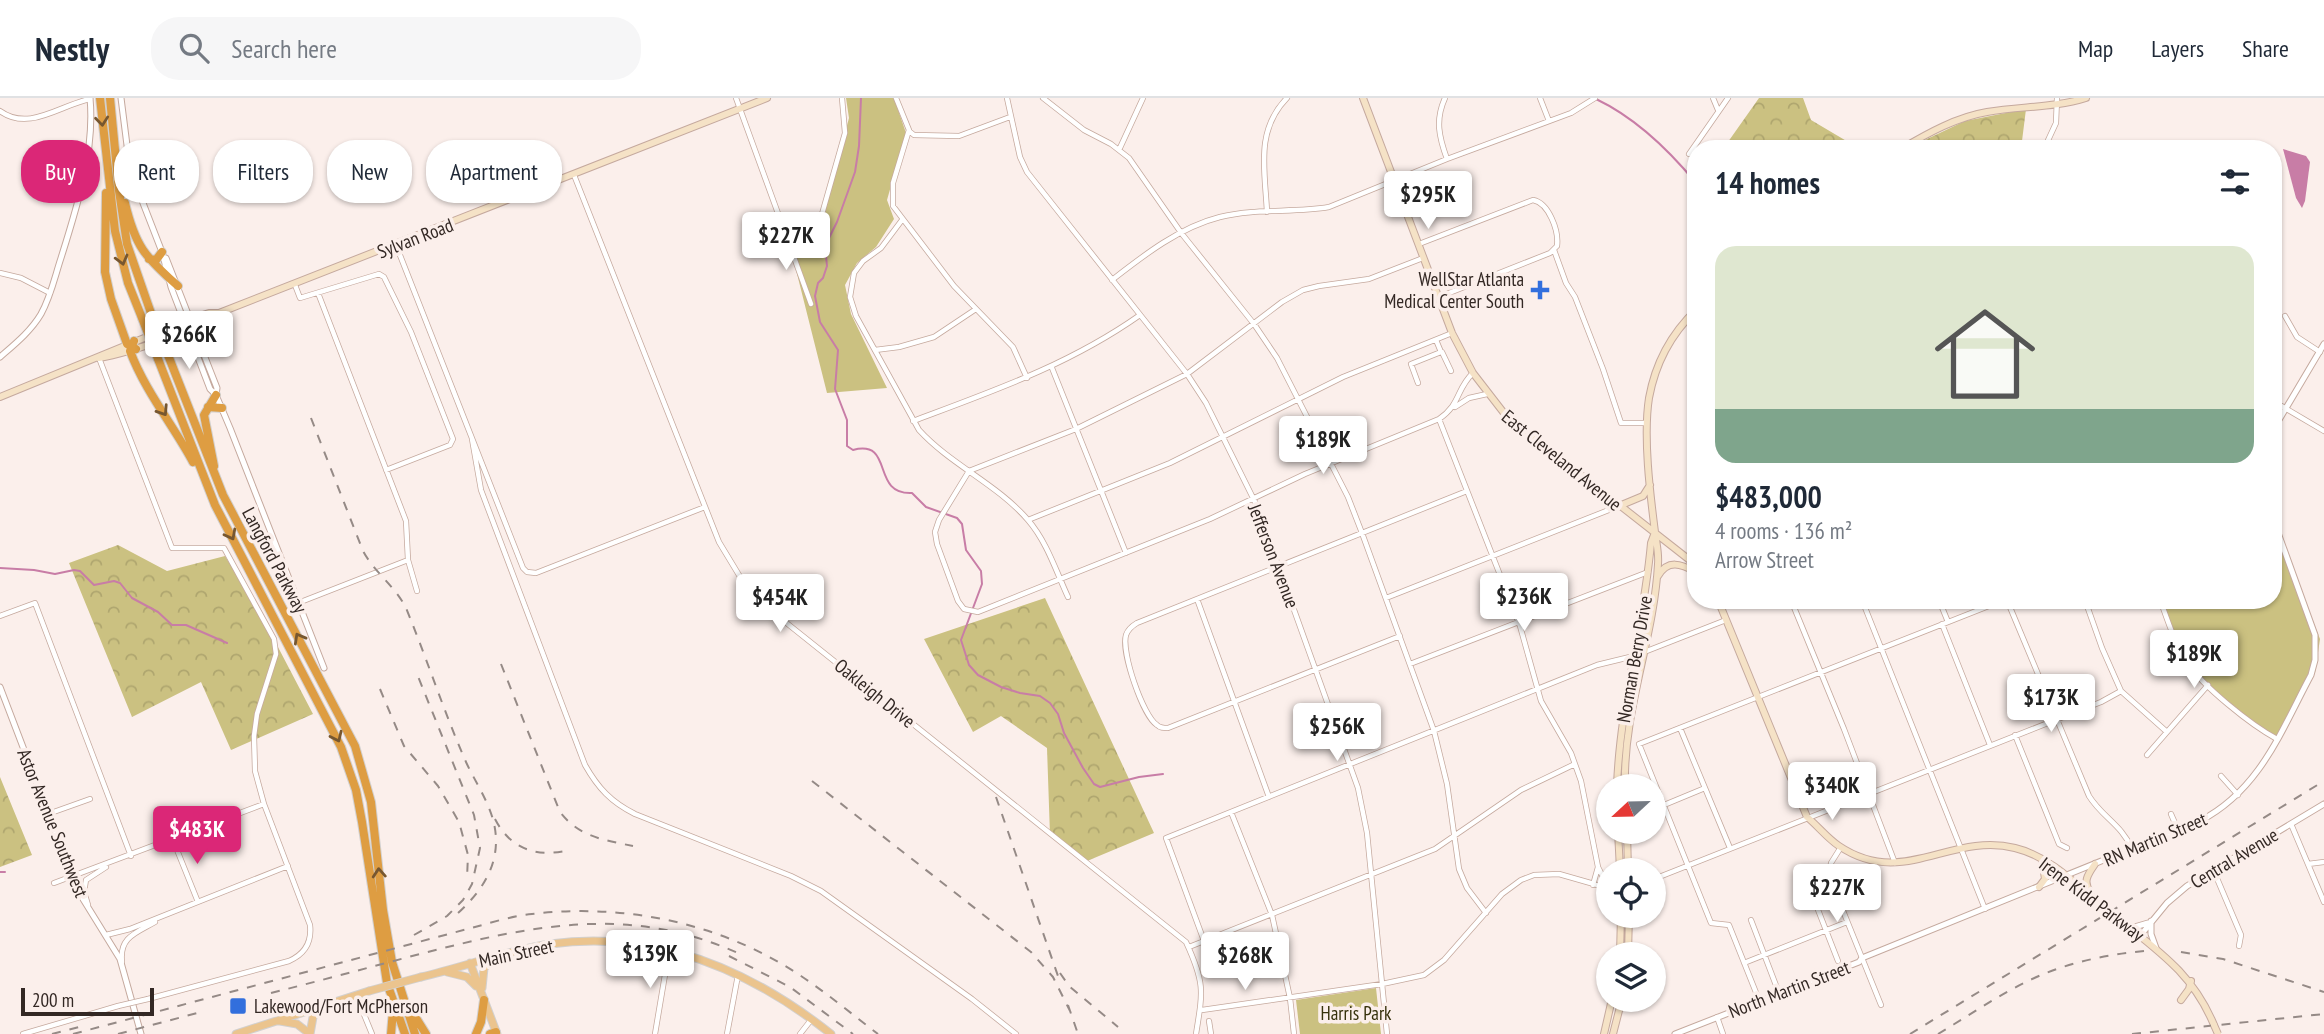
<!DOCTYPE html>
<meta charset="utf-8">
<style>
body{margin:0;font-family:"PT Sans Narrow",sans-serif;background:#f6f6f7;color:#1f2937;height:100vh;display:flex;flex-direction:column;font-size:26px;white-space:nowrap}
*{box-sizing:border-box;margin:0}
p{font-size:23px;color:#747a83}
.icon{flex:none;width:38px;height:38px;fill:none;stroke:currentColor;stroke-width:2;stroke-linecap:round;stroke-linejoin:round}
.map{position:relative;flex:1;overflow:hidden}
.side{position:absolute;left:1687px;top:42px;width:595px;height:469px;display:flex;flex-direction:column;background:#fff;border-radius:28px;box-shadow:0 2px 5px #0004}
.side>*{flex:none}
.top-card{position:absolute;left:21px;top:42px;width:665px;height:63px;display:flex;gap:14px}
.needle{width:46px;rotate:248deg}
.tools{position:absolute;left:1596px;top:676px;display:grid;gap:14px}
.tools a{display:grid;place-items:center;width:70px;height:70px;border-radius:50%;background:#fff;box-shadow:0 2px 5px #0004;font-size:35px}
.scale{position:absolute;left:21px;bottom:18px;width:133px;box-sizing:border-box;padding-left:7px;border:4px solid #332824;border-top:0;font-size:19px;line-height:24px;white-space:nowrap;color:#332824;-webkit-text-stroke:5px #fbefeb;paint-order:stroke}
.price{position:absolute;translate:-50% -60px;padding:0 16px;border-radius:7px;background:#fff;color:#222;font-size:23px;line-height:46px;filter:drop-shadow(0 2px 4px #0008)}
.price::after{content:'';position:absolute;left:50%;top:42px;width:21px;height:16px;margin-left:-10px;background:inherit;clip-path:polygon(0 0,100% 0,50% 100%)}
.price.active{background:#db2777;color:#fff}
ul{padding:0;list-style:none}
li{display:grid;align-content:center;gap:14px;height:371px;padding:0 28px}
li span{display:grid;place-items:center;height:217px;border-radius:21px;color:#555}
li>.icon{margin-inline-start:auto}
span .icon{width:126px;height:126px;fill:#fffc;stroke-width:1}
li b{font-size:30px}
h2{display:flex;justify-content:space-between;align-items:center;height:84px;padding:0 28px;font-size:30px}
.chip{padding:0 24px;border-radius:28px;background:#fff;box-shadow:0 2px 5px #0004;font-size:24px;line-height:63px}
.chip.active{background:#db2777;color:#fff}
header{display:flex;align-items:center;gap:42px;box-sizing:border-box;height:98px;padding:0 35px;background:#fff;border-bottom:2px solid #e0e1e3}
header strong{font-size:33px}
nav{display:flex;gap:38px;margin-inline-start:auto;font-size:24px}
.search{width:490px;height:63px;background:#f6f6f7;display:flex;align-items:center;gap:18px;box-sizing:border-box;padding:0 24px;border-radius:28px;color:#747a83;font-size:26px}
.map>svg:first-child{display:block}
.green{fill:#cbc181}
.forest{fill:url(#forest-crowns)}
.water{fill:#c87da6}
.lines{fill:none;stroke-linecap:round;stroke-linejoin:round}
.stream{stroke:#c87da6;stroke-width:2}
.minor-casing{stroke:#c5a99e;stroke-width:6}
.tertiary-casing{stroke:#c5a99e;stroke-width:7}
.secondary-casing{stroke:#c5a99e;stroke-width:8}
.primary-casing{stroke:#d2d0cf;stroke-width:9}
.motorway-casing{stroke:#d2d0cf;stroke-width:10}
.minor{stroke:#fff;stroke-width:4.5}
.tertiary{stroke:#fff;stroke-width:5}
.secondary{stroke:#f5e2c6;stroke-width:6}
.primary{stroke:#ebc48e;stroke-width:7}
.motorway{stroke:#de9d42;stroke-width:8}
.rail{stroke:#958a86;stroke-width:2;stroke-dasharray:9 9;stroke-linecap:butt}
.minor-bridge-casing{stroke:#c5a99e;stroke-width:6;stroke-linecap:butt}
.secondary-bridge-casing{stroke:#c5a99e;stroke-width:8;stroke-linecap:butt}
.primary-bridge-casing{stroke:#d2d0cf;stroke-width:9;stroke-linecap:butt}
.motorway-bridge-casing{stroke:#d2d0cf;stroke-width:10;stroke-linecap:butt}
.minor-bridge{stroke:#fff;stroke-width:4.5}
.secondary-bridge{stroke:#f5e2c6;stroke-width:6}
.primary-bridge{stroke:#ebc48e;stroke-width:7}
.motorway-bridge{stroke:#de9d42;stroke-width:8}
.oneway{stroke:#775730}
.poi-dot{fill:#326fdd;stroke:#fbefeb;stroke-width:2.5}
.labels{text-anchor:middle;stroke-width:7;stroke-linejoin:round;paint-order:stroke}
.street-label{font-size:19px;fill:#332824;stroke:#fbefeb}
.poi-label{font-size:19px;fill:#332824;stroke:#fbefeb;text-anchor:end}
.park-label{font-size:19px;fill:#36310b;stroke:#fbefeb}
</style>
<header>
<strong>Nestly</strong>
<div class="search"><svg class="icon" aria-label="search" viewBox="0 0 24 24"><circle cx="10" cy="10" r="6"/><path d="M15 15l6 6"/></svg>Search here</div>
<nav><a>Map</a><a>Layers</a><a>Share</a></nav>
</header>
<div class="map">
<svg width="2324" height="936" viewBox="0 0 2324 936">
<defs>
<pattern id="forest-crowns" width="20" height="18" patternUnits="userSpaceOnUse" patternTransform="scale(1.75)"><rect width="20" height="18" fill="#cbc181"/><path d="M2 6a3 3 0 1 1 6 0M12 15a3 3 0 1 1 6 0" fill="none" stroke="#afa66f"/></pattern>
</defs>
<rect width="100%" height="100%" fill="#fbefeb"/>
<path class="green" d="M846 0H894L906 35 887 102 894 121 876 149 857 165 845 187 851 216 887 290 827 295 790 148 819 132 849 20Z
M2273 421 2320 541 2315 575 2277 644 2239 612 2213 594 2180 560 2160 502H2273Z
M1376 890 1381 936H1300L1296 902Z"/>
<path class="forest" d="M1759 0H1803L1811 22 1860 51H1723Z
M2026 11 2021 51H1906L1965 23Z
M118 447 167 473 225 458 257 509 313 616 231 652 201 584 132 619 69 465Z
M1045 500 1154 735 1087 763 1050 737 1047 650 1001 618 973 634 924 541Z
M0 679 32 757 0 769Z"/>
<path class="water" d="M2283 51 2306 58 2310 64 2305 103 2302 110 2296 100Z"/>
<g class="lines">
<path class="stream" d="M861 0 859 48 855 74 837 124 825 148 827 168 823 180 818 185 815 198 820 224 838 252 835 291 847 322V348L853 352C895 341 870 397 912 395L926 409 957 420 962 426 966 452 981 473 982 486 961 542 969 567 978 577 1001 589 1020 595 1040 598 1050 605 1058 616 1064 635 1083 670 1094 686 1100 689 1139 679 1163 676
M1596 1C1636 20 1668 51 1696 85
M0 470 34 472 55 476 74 472 80 473 94 487 114 483 120 485 132 500 158 514 172 527H186L227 545
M0 774H5"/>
<defs>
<path id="minor" d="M736 0 811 206
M896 0 909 32 893 85V108L954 188 1013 249 1027 280
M1007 0 1020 59 1027 74 1187 276 1206 305 1256 406 1358 690 1367 735 1387 936
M1043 0 1084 32 1111 46 1129 60 1182 136 1254 226 1277 260 1348 399 1362 435 1434 633 1447 686 1459 771 1467 790 1486 815
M1445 0C1435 22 1439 39 1447 61
M1540 0 1549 23
M1713 0 1718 12
M0 13C29 34 60 7 90 1
M909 33 914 37 959 38 1010 19
M2044 51 2056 25 2057 0
M1119 52 1143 0
M1689 56 1728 0
M574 77 719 444 745 487 764 507 1186 844C1205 885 1203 893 1196 936
M1267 114C1265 72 1255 33 1287 0
M902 122 881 150 863 163 854 175 850 199 856 218 919 332C951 367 997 386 1028 422 1047 444 1056 473 1068 499
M786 134C802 138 812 139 820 123L845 35 842 0
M1419 146 1533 102C1549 105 1559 133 1557 148L1550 155 1439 199
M396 147 523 470 527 474 536 475 705 409
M1554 152 1566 185 1575 199 1603 271 1621 325H1647
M1423 160 1369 181 1319 188 1303 192 1282 204 1187 276 1076 331 969 373 939 422 935 434 937 446 958 503 964 511 978 514 1210 421 1305 376 1439 321C1461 306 1456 291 1473 275
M0 175 21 180 50 195
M1112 182C1144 157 1180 129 1220 119 1256 110 1294 115 1329 109L1447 61 1571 15 1595 0
M295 187 300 200 379 176 384 179 411 234 453 341 450 347 386 372
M318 195 406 423 408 462 417 493
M2285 218 2297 239 2320 254
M875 252 899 249 934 239 976 211
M1442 254 1451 273
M99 260 172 450H224L274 541 276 556 257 616 254 638 255 673 264 706 310 827C312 844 305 856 289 863L148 901
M1052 270 1126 455
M1418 285 1411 266 1441 254 1436 242
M2273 303 2324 333
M1455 309 1469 300 1487 296
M1439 321 1520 528 1541 603 1571 655 1581 683 1598 769 1593 787
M913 323C993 293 1069 267 1140 217
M472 341 481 392 585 667C598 690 611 704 635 716L791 778 821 793 972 901 1016 936
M1028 422 1170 365 1343 279 1452 235
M1386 500 1619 408
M1197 501 1269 699
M1791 502 1844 631 1895 765
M1862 502 1985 811
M1939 502 1948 524
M2007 502 2089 698C2102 719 2122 727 2132 751
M2085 502 2102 550 2121 593 2167 634
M2160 502C2168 522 2174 545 2186 563 2202 588 2251 627 2277 641
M298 505 408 462
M0 518 35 505 131 758
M1942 526 1990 647
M1400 538 1168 630C1163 630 1160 630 1157 627 1143 618 1121 554 1126 537 1128 531 1132 528 1137 525L1467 393
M1410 566 1648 474
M1680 630 1730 750
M2015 637 2059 746 2067 750
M2147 657 2208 587
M2221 678 2238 697
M1664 707 1705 690
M1231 714 1272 817 1290 900 1294 936
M48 716 90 701
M2171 716 2178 732
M2291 726 2324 804
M173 742 198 804
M1841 749 1831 765 1829 778 1881 907
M2308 766 2324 764
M1598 769 1608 789
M2213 771 2241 837 2239 848
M1654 781 2101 604 2121 593
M54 785 264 706
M1813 799 1838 863
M88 807 84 794 86 782 106 769
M1751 822 1777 890
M106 837 130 831 288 768
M1204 843 1166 740 1597 567 1634 558 1726 522
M1189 849 1435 751 1521 692 1575 666
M122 864C119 839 136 835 155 824
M1744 865 1847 824
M356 897 372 936
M1759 902 1729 827 1711 825 1639 646 2004 502
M1202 912 1382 886 1424 877 1444 862 1502 796 1521 782 1534 777 1559 776 1608 790
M1717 919 1723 936
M1209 923 1211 936
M23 936 118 908
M655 936 669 853
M727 936 738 877
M800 936 811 922"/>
<path id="tertiary" d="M121 0 129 63 136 87 162 154 171 189 210 291 216 297 230 330 324 570
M166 160 217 290 216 297
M0 259C15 246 31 233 41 216 51 198 55 178 61 160 77 109 95 53 90 0
M2273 332 2324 246
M0 589 78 793 120 861 141 936
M2151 823V836L2156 850
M2131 830 2148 825
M2140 838 2167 805 2187 788 2324 706
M1675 936 1859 864 1862 860 2200 723C2260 692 2281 633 2311 577L2315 562V537L2273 421"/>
<path id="secondary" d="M1363 0 1452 235 1473 275 1507 319 1696 467
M1901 51C1928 35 1957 19 1987 14 2020 8 2054 10 2086 0
M99 260C127 255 198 233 219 215L767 0
M0 299 193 220 209 215H219
M1619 408 1643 398 1650 387
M1658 478C1668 461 1681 466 1696 474
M1718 502 1807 719C1818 728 1827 740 1839 748 1903 791 1950 734 2015 750 2048 758 2074 784 2099 805
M1617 688C1620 605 1644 527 1651 445L1654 437
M1625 688C1623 612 1654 541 1658 466 1659 454 1656 445 1655 434 1650 395 1643 338 1649 300 1655 267 1671 236 1696 212
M1618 733 1620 772
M1627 733 1628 772
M2039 789 2045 781 2042 761
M2091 795C2082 784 2088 776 2095 766
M2125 826C2164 857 2194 879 2214 927
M1620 856 1621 817
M1628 856 1629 817
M2181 902 2189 891 2191 883
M1604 936 1612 901
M1613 936 1622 901"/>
<path id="primary" d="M470 865 497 936
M447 874 467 879 476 888
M421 879C464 869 506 853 550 846 656 831 749 871 831 936
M482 890 484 870 494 861
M280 923 297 926 310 936
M236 936 369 893
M310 936 313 919 321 908"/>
<path id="motorway" d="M100 0 115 133 128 185 142 220
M110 0 119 93 127 146 152 218
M106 95 105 174 111 201 127 246 136 251
M125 105C135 148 145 159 178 188
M149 161 156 162 162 154
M134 243 130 253C145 293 173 327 193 364
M168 257 223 397 355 648 371 704 383 812 392 864 415 936
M158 261 215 407 341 649 356 692 362 724 387 885 405 936
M208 309 222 310
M214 368 204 317 216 297
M411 912 426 936
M391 936 393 912
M476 936 481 924 484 902
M490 936 496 934"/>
</defs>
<use href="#minor" class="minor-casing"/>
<use href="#tertiary" class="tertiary-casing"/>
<use href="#secondary" class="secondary-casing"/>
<use href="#primary" class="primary-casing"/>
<use href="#motorway" class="motorway-casing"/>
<use href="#minor" class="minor"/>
<use href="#tertiary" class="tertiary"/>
<use href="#secondary" class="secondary"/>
<use href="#primary" class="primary"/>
<use href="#motorway" class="motorway"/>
<path class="rail" d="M311 320 363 453C374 474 395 488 406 510 427 561 444 614 466 664 478 690 496 713 496 743 496 773 479 796 457 816
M501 566 560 714C579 739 604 742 633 748
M380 591 404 648 438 688 459 724 468 757 467 780
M812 683 1031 854 1053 879 1071 915
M996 699 1058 878
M495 721C510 750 534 759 565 753
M414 837 447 818 463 802 472 786 480 750 474 717 417 576
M2181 854 2223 861 2324 894
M729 858 790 889 853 936
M1060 875 1069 888 1118 929
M271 895C319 883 367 870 416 857 529 828 628 805 740 856
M1068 907 1078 936
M52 936 83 928
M73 936 475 829C493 824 513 818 532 816 625 805 722 825 801 878 828 896 853 917 878 936
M118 936 201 914
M1910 936 2324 683
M1938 936C1968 918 1997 898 2028 883 2065 865 2104 857 2144 853
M2132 936 2324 916"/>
<defs>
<path id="minor-bridge" d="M118 908 148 901"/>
<path id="secondary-bridge" d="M2099 805 2125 826
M2214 927 2218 936"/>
<path id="primary-bridge" d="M369 893 421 879"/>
<path id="motorway-bridge" d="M152 218 168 257
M142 220 158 261"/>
</defs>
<use href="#minor-bridge" class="minor-bridge-casing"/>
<use href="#secondary-bridge" class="secondary-bridge-casing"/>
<use href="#primary-bridge" class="primary-bridge-casing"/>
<use href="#motorway-bridge" class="motorway-bridge-casing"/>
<use href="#minor-bridge" class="minor-bridge"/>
<use href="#secondary-bridge" class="secondary-bridge"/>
<use href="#primary-bridge" class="primary-bridge"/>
<use href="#motorway-bridge" class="motorway-bridge"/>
</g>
<defs><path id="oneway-chevron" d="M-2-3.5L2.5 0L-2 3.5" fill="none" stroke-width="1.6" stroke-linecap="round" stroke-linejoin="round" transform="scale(1.75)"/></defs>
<g class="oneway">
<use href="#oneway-chevron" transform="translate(102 23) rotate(84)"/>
<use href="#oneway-chevron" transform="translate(122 162) rotate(75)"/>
<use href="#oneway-chevron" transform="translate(163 313) rotate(57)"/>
<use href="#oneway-chevron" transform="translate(231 437) rotate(62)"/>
<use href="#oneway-chevron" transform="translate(299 540) rotate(-119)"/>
<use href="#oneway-chevron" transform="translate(337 639) rotate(65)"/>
<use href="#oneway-chevron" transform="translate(379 775) rotate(-94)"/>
</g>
<g class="poi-dot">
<path d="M1536.5 181.5h7v7h7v7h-7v7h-7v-7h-7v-7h7z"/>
<rect x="229" y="899" width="18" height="18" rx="3.5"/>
</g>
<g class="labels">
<g class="street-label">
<text transform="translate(415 140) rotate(-21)" y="7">Sylvan Road</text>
<text transform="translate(1562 362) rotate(39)" y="7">East Cleveland Avenue</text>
<text transform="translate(1274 458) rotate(69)" y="7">Jefferson Avenue</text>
<text transform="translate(275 462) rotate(62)" y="7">Langford Parkway</text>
<text transform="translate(1634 561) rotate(-80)" y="7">Norman Berry Drive</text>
<text transform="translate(875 595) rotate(39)" y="7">Oakleigh Drive</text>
<text transform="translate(53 725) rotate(68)" y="7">Astor Avenue Southwest</text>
<text transform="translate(2155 741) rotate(-23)" y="7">RN Martin Street</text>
<text transform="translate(2234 760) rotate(-31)" y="7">Central Avenue</text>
<text transform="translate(2092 801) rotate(37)" y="7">Irene Kidd Parkway</text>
<text transform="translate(516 855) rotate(-12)" y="7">Main Street</text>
<text transform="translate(1789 891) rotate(-21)" y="7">North Martin Street</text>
</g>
<g class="poi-label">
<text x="1524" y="188">WellStar Atlanta<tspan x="1524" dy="22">Medical Center South</tspan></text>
<text x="254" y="915" text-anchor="start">Lakewood/Fort McPherson</text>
</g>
<g class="park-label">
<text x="1356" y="922">Harris Park</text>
</g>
</g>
</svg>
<div class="tools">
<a><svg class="needle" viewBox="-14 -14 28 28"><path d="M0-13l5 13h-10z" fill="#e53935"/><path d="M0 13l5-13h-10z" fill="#747a83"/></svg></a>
<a><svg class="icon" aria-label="locate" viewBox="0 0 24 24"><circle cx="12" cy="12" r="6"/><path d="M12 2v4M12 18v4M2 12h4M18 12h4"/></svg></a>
<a><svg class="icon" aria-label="layers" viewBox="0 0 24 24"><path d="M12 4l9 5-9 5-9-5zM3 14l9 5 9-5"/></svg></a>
</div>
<div class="scale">200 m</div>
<b class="price" style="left:1428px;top:133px">$295K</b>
<b class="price" style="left:786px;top:174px">$227K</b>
<b class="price" style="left:189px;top:273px">$266K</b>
<b class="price" style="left:1323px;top:378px">$189K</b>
<b class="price" style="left:1524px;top:535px">$236K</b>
<b class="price" style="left:780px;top:536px">$454K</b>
<b class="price" style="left:2194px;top:592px">$189K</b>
<b class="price" style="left:2051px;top:636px">$173K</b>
<b class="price" style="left:1337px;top:665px">$256K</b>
<b class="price" style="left:1832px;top:724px">$340K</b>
<b class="price active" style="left:197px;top:768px">$483K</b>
<b class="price" style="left:1837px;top:826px">$227K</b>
<b class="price" style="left:650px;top:892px">$139K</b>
<b class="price" style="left:1245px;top:894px">$268K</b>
<div class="top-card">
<a class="chip active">Buy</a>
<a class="chip">Rent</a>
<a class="chip">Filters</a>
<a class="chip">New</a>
<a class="chip">Apartment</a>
</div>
<section class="side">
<h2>14 homes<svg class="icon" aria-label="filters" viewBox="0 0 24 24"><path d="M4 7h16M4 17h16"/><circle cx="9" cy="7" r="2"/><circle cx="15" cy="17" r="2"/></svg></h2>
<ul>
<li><span style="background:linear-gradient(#dfe7d0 75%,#7fa58c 0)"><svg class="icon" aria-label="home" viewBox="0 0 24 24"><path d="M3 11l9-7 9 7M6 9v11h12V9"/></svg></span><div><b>$483,000</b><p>4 rooms · 136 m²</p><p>Arrow Street</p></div></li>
</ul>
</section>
</div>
